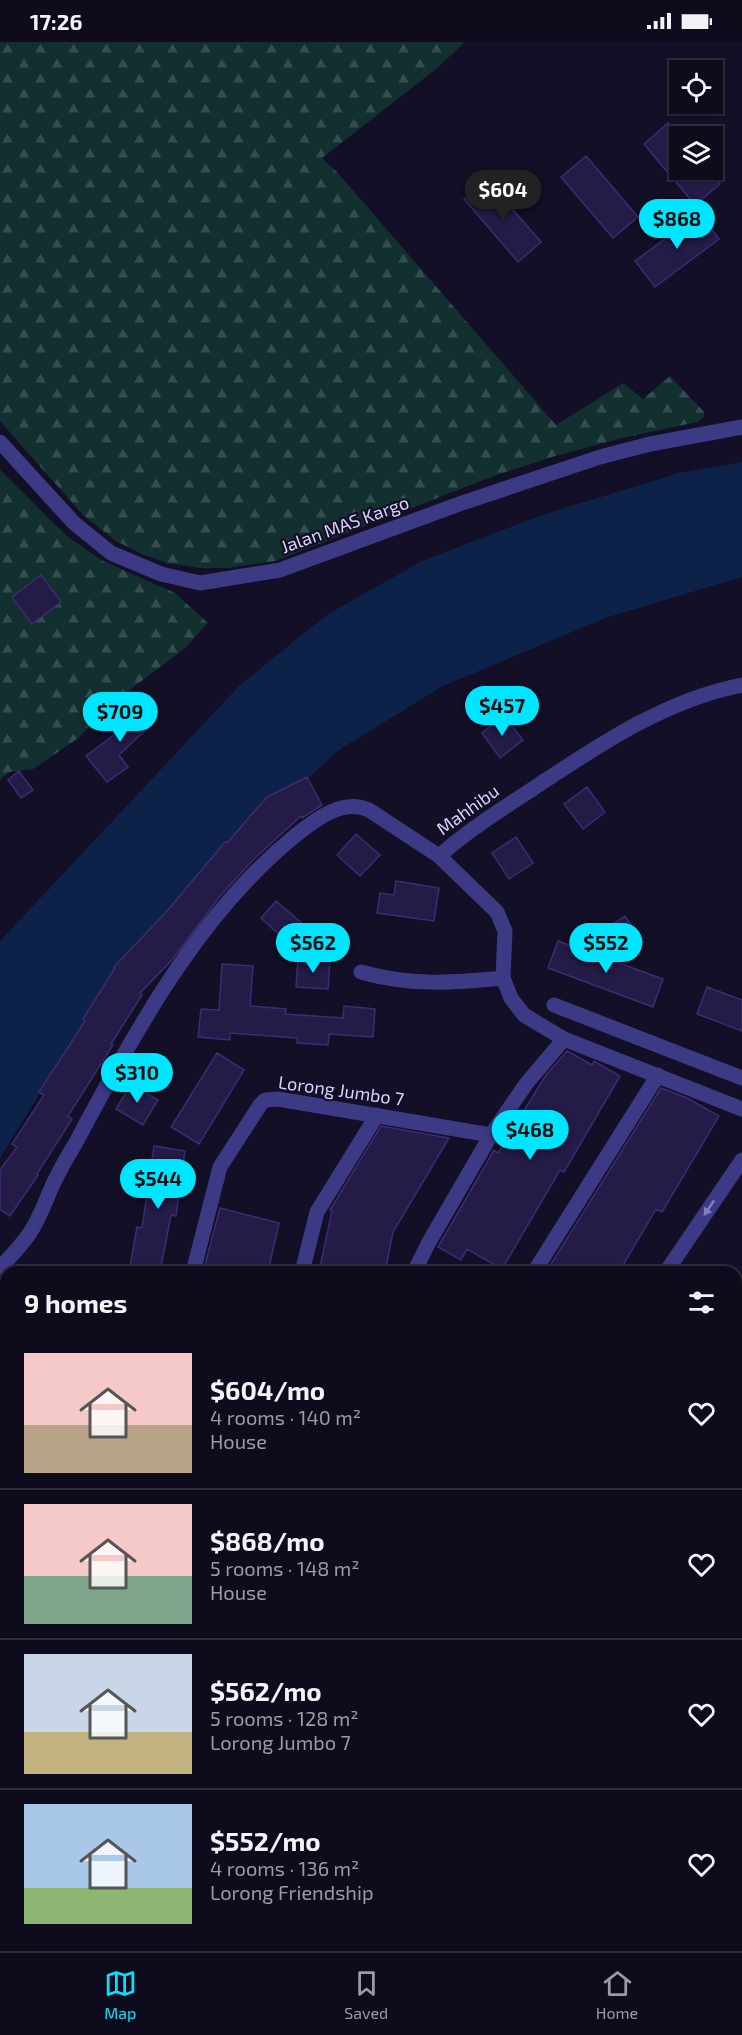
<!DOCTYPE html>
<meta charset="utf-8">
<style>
body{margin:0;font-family:"Exo 2",sans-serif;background:#1c1929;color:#f1f3f6;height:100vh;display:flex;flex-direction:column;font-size:22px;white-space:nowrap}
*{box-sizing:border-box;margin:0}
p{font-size:20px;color:#9b9ba3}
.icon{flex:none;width:33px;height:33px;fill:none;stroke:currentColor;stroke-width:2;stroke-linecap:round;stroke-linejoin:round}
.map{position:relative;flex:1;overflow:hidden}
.sheet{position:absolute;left:0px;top:1224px;width:742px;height:686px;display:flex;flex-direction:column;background:#0e0b1c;border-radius:18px 18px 0 0;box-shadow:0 2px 4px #0004,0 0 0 2px #2e2b3b}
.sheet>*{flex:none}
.controls{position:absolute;left:669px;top:18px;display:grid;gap:12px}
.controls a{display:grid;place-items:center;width:54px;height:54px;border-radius:0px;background:#0e0b1c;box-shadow:0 2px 4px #0004,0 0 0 2px #2e2b3b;font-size:30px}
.price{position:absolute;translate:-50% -51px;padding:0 14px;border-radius:21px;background:#00e5ff;color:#111;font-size:20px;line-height:39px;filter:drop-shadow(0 2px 3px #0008)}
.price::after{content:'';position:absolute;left:50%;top:36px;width:18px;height:14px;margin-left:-9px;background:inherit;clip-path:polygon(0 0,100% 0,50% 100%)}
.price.selected{background:#222;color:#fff}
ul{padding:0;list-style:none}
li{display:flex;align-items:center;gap:18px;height:150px;padding:0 24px}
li+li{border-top:2px solid #2e2b3b}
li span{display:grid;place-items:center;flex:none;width:168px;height:120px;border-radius:0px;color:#555}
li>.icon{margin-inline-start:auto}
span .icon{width:72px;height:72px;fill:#fffc;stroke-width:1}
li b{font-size:26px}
h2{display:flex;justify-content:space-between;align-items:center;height:72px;padding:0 24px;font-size:26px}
.status{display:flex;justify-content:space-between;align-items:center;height:42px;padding:0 30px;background:#0e0b1c;direction:ltr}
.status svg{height:16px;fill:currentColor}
.dock{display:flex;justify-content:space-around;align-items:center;height:84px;border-top:2px solid #2e2b3b;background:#0e0b1c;font-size:16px;color:#9b9ba3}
.dock a{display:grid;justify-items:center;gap:3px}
.dock .selected{color:#00e5ff}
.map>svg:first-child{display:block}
.forest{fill:url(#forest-firs)}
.water{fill:#0c2248}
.building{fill:#241b47;stroke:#3b2d73;stroke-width:1.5}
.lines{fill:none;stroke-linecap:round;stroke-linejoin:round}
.minor{stroke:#3d3a85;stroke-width:15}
.oneway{fill:#837fbc}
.labels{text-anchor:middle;stroke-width:4.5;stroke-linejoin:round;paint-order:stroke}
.street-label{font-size:18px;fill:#d9d4ff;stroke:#130f26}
</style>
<div class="status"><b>17:26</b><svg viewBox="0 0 49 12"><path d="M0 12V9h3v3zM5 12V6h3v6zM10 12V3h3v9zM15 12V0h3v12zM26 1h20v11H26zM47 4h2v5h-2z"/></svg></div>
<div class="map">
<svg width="742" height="1909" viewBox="0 0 742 1909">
<defs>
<pattern id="forest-firs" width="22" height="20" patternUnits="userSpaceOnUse" patternTransform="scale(1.5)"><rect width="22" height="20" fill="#12302f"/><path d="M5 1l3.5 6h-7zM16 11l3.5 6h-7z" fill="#344d4e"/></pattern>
</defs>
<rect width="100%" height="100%" fill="#130f26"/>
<path class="forest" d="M0 0H465L436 27 322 116 337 130 556 383 623 341 643 357 670 334 704 370V375L697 380 618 397 552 415 494 434 275 519 228 526H200L167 521 142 512 116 499 83 473 0 379Z
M0 428 68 495 103 519 175 551 208 581 184 607 127 650 77 697 33 727 9 730 0 738Z"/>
<path class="water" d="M742 420V535L608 575 443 644 339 708 215 821 55 1027 0 1116V899L239 644 325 574 422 519 542 473 679 431Z"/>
<path class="building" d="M668 81 680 94V128H708L720 142 695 163 644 102Z
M586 114 638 175 613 196 561 135Z
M487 138 541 200 518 220 464 157Z
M700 171 719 197 655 245 635 219Z
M41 533 61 560 32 582 12 555Z
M136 661 154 680 119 713 128 725 107 740 86 714 118 690 111 684Z
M504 674 523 698 500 716 482 691Z
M19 729 33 748 21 756 8 738Z
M307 735 322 763 302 776 301 774 253 818 220 854 171 919 140 951 142 953 111 1002 113 1003 68 1074 72 1077 37 1132 38 1133 10 1174 0 1168V1128L17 1105 12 1102 44 1053 39 1050 85 979 83 977 115 926 114 925 168 868 225 800 227 801 267 755Z
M587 745 605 770 583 787 564 762Z
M356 792 380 813 360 834 337 813Z
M516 795 533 821 509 837 492 811Z
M396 839 439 846 434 879 377 871 380 851 394 853Z
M276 859 304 883 288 901 261 876Z
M625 874 643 900 619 916 602 890Z
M558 899 663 937 653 965 548 926Z
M298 916 330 918 328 947 296 945Z
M222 922 253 924 250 964 286 967 285 972 343 976 344 964 375 967 373 995 329 992 328 1003 297 1001V996L230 991V998L198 995 201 967 219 968Z
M707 945 742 958V989L697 972Z
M567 1009 592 1023 594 1019 620 1034 564 1130 560 1128 502 1227 467 1207 461 1218 438 1205 494 1108 498 1111 546 1033Z
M217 1011 244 1028 199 1102 171 1085Z
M131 1042 158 1058 143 1083 116 1067Z
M661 1046 687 1056 719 1074 662 1170 656 1167 619 1230H546Z
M381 1084 449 1096 393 1190 385 1230H319L332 1169 330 1168Z
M154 1104 185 1109 176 1174 171 1173 160 1230H129L137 1185 142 1186Z
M220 1166 279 1181 268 1230H203Z"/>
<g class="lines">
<path class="minor" d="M0 400 74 481 111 511 161 532 200 541 280 528 462 461 600 415 650 402 742 385
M742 643C664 658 596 705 531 748 499 769 467 789 439 814L497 870 505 889 503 936 511 956 524 973 564 997 742 1067
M361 930C410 944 453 941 503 936
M554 963 742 1036
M0 1226C9 1216 19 1206 27 1195 39 1179 45 1160 53 1142 60 1128 67 1115 75 1102 135 991 196 874 296 793 316 777 343 756 369 768L439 814
M193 1230 220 1125 260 1063 265 1058 278 1057 491 1093
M302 1230 317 1170 377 1073
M414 1230 429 1200 491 1093 526 1042 564 997
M534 1230 658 1033
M666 1230 742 1118
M0 1291 6 1292
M736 1355 742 1333
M736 1772 742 1771
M0 1789H6
M305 1904 309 1909
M575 1904 576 1909"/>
</g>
<defs><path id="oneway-solid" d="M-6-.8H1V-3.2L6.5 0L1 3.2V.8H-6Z" transform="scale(1.5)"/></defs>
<use class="oneway" href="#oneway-solid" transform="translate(709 1166) rotate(124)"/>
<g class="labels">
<g class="street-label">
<text transform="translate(345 483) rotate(-20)" y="6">Jalan MAS Kargo</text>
<text transform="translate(468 768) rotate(-36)" y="6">Mahhibu</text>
<text transform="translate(341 1049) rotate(8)" y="6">Lorong Jumbo 7</text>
</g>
</g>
</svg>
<div class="controls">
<a><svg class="icon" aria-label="locate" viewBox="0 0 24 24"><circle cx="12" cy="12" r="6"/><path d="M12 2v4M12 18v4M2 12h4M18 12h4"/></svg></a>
<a><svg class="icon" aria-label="layers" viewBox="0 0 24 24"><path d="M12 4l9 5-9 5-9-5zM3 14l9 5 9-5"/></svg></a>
</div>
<b class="price selected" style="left:503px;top:179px">$604</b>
<b class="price" style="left:677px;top:208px">$868</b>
<b class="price" style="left:502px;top:695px">$457</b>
<b class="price" style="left:120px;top:701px">$709</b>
<b class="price" style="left:313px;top:932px">$562</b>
<b class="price" style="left:606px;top:932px">$552</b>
<b class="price" style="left:137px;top:1062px">$310</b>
<b class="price" style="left:530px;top:1119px">$468</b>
<b class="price" style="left:158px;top:1168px">$544</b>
<section class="sheet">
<h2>9 homes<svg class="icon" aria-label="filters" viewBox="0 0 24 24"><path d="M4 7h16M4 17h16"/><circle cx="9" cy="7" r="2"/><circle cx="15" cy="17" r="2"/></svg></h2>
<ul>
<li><span style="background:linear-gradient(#f6c9c9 60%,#b9a48a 0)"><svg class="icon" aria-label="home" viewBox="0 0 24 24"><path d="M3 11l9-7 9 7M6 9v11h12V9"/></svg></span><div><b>$604/mo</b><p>4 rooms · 140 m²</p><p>House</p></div><svg class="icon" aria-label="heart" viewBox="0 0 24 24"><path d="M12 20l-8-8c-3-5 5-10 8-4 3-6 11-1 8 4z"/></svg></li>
<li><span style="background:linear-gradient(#f6c9c9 60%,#7fa58c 0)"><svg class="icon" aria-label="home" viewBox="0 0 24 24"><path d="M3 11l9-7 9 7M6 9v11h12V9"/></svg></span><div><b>$868/mo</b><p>5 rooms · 148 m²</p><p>House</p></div><svg class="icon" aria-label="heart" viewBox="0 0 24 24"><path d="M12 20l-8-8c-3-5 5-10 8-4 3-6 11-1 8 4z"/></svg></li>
<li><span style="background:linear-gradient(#c9d6e8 65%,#c2b280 0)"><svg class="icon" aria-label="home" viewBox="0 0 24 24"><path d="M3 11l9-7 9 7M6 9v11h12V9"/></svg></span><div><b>$562/mo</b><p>5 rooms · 128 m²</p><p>Lorong Jumbo 7</p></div><svg class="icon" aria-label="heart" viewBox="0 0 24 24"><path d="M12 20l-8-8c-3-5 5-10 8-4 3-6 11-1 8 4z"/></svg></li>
<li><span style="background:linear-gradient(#a9c7e8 70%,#8fb573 0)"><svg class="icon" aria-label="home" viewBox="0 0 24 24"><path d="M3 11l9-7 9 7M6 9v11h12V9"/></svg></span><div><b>$552/mo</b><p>4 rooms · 136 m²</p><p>Lorong Friendship</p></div><svg class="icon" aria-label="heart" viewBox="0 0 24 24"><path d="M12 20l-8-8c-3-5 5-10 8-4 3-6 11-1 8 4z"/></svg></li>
</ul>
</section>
</div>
<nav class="dock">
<a class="selected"><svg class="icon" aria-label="map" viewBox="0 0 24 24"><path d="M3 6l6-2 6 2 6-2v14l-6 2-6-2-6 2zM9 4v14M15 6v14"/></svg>Map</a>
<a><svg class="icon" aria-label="saved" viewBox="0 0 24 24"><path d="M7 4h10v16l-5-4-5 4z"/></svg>Saved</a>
<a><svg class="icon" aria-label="home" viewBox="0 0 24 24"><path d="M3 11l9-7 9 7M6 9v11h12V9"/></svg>Home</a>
</nav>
